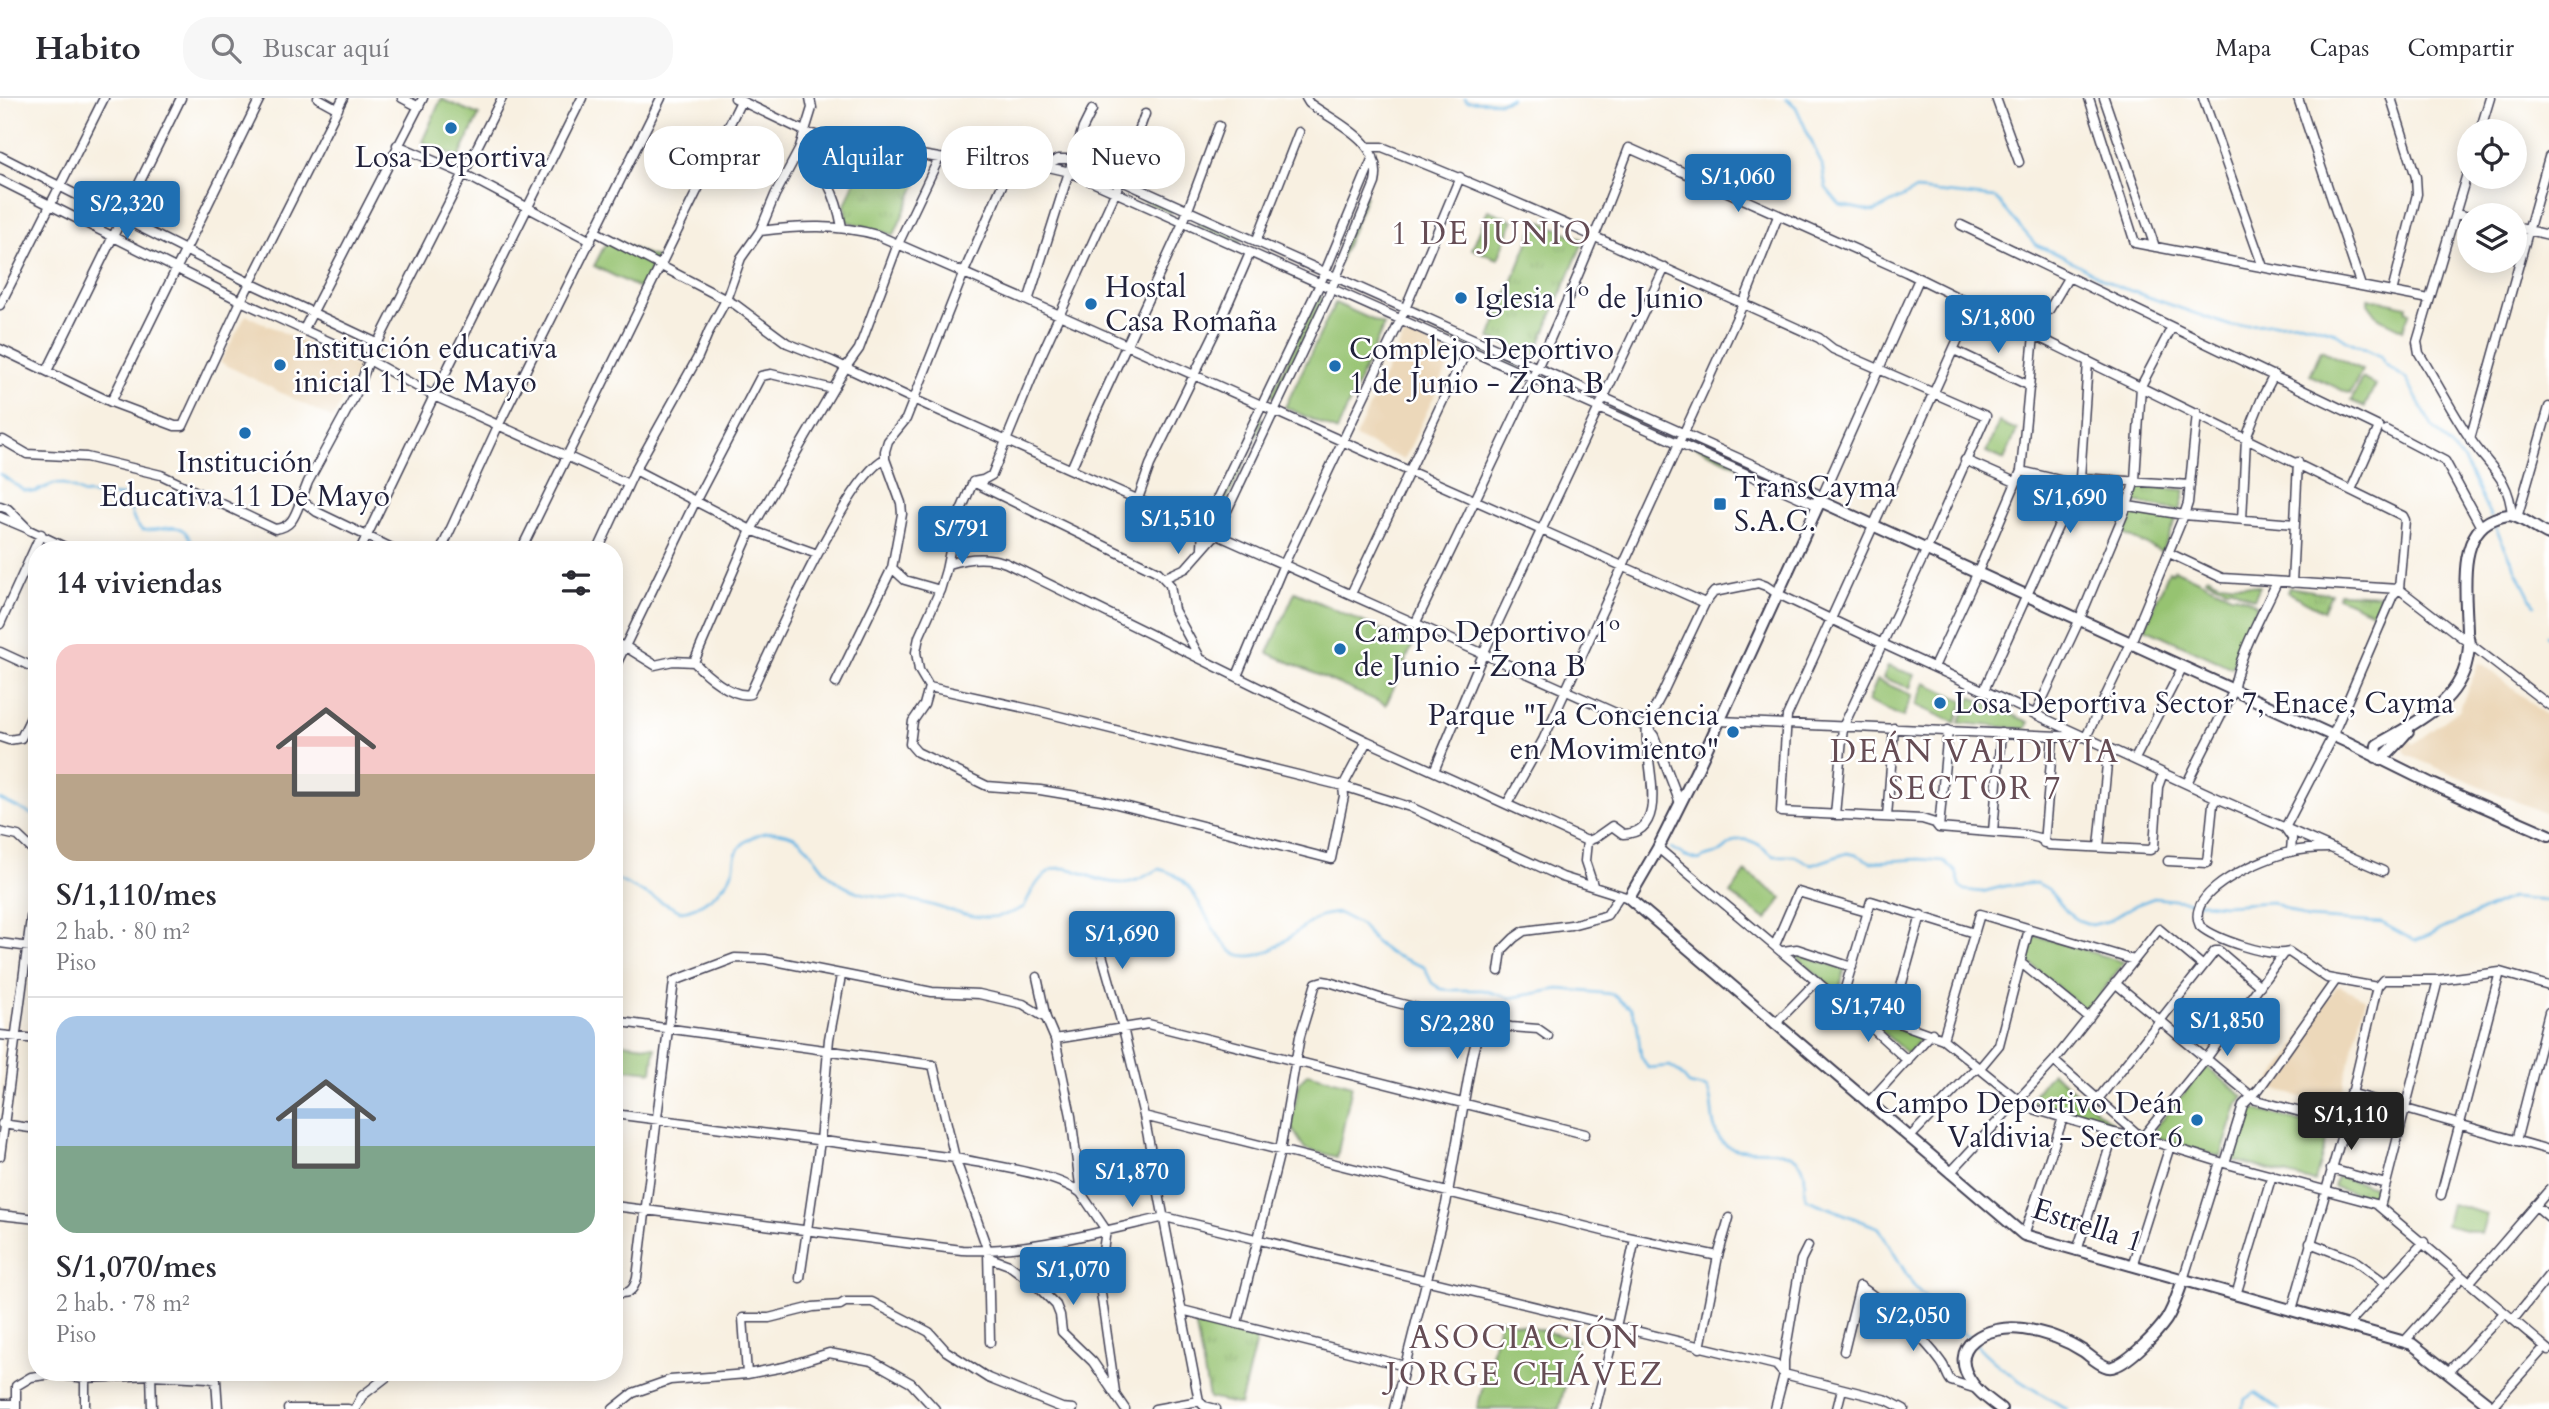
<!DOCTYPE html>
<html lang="es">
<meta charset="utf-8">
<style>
body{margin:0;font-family:Cardo,serif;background:#f7f7f7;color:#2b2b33;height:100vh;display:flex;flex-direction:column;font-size:26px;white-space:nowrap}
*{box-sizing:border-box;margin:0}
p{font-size:23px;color:#7c7c81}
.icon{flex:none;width:38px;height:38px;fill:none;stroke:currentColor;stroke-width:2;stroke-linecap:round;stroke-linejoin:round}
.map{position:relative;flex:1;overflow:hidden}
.side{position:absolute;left:28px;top:443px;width:595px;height:840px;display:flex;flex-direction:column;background:#fff;border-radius:28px;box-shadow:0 4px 18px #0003}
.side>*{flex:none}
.top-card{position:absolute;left:644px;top:28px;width:665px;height:63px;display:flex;gap:14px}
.buttons{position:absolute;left:2457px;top:21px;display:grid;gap:14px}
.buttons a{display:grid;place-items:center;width:70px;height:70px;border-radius:50%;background:#fff;box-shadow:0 4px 18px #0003;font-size:35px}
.price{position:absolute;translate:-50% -60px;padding:0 16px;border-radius:7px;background:#1f6fb2;color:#fff;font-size:23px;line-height:46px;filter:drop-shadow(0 2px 4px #0008)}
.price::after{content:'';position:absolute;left:50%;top:42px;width:21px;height:16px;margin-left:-10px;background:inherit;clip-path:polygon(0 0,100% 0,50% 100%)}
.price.current{background:#222;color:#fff}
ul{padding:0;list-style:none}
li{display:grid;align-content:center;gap:14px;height:371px;padding:0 28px}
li+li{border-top:2px solid #e1e1e2}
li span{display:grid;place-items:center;height:217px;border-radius:21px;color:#555}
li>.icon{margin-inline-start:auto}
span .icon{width:126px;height:126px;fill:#fffc;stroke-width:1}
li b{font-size:30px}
h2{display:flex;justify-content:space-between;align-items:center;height:84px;padding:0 28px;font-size:30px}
.pill{padding:0 24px;border-radius:28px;background:#fff;box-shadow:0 4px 18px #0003;font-size:24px;line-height:63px}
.pill.current{background:#1f6fb2;color:#fff}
header{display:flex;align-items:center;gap:42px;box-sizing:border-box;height:98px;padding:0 35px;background:#fff;border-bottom:2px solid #e1e1e2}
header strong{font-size:33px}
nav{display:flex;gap:38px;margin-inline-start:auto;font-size:24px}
.search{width:490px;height:63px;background:#f7f7f7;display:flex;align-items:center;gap:18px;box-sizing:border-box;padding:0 24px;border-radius:28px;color:#7c7c81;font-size:26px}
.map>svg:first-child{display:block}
.built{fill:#ecd8ba}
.grass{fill:url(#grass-tufts);stroke:#5c7256;stroke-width:2}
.green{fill:#96c371;stroke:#5c7256;stroke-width:2}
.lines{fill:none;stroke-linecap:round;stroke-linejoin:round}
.stream{stroke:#6bb7e4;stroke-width:2.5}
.street-casing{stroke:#424154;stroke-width:11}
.secondary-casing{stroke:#424154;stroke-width:14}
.street{stroke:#fff;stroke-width:8}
.secondary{stroke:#fff;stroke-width:10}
.poi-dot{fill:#1f6fb2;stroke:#fff;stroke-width:2.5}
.labels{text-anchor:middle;stroke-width:5;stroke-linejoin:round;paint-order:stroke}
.poi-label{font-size:30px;fill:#22223b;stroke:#fff;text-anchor:start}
.street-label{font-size:30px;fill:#22223b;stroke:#fff}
.neighbourhood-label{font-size:32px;letter-spacing:2px;fill:#664d55;stroke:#fff}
</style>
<header>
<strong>Habito</strong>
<div class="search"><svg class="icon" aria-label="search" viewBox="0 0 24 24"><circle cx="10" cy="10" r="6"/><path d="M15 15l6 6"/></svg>Buscar aquí</div>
<nav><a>Mapa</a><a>Capas</a><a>Compartir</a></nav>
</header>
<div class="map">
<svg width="2549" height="1311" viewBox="0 0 2549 1311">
<defs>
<pattern id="grass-tufts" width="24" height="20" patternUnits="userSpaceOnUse" patternTransform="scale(1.75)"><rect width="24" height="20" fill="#96c371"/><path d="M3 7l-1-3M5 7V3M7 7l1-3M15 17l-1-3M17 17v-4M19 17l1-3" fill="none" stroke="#81a763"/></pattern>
</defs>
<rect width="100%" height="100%" fill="#fff"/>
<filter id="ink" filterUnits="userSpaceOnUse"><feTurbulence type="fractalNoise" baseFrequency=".0143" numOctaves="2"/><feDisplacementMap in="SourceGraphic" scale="14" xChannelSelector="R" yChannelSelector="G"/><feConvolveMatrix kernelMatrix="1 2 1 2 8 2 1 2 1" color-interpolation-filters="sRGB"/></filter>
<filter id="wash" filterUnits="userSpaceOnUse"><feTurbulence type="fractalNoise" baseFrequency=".00686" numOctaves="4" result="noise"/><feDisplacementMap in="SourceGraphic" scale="28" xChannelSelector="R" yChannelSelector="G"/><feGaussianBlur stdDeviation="1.57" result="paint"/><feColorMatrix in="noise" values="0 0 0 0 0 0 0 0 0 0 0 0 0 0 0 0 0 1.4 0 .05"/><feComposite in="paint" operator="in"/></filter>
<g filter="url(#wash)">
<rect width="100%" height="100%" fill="#f8f0e1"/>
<path class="built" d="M246 217 359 270 333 321 220 264Z
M1405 235 1454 256 1404 362 1355 339Z
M2479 565 2483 566 2549 620V717L2407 657 2404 653 2405 646 2409 640 2413 646 2459 612Z
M2340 888 2366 901 2337 1010 2267 989 2336 889Z"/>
<path class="grass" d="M864 59 925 67 894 137 846 123 845 107Z
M1128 90 1172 110 1171 115 1126 95Z
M1361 96 1366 98 1339 165 1335 163Z
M1537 122 1584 142 1534 259 1490 240Z
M1199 123 1241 142 1239 146 1197 127Z
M1318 198 1323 200 1275 300 1271 297Z
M1416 220 1523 268 1521 271 1415 224Z
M1617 309 1670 333 1668 337 1615 313Z
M1260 320 1264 321 1218 421 1214 419Z
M1695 344 1754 371 1753 375 1694 348Z
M2087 385 2128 387 2122 402Z
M2138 388 2185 392 2180 413 2133 404Z
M2130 414 2176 422 2162 454 2121 435Z
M2207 478 2219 484 2260 488 2254 501 2230 489 2228 491 2205 481Z
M2289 489 2331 496 2323 513 2287 494Z
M2339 495 2386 497 2379 517 2338 499Z
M2337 1078 2381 1091 2378 1102 2334 1089Z
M1195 1224 1257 1239 1240 1307 1209 1300Z"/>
<path class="green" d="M441 1 479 17 459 60 422 44Z
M1488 112 1513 122 1498 161 1472 151Z
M608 141 657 160 641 191 594 168Z
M2368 200 2407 208 2406 213 2410 214 2403 232 2379 220 2368 205Z
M1335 205 1384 227 1337 333 1285 309Z
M2321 252 2362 272 2350 296 2310 277Z
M2362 280 2375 287 2365 309 2351 303Z
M1999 324 2017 332 2004 362 1986 354Z
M2174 471 2231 497C2242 497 2249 501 2257 508L2232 570 2145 530 2169 473 2172 475Z
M1295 494 1413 546 1386 607 1268 555Z
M1888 568 1914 577 1910 590 1883 580Z
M1877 582 1912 597 1903 619 1868 604Z
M1925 585 1965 603 1955 625 1916 607Z
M1971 599 2029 624 2026 631 1959 625Z
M1746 774 1782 800 1767 822 1730 796Z
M2033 837 2124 864 2087 914 2026 862Z
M1796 855 1845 871 1839 892 1836 893 1796 858Z
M1863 917 1921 939 1908 956Z
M614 944 655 949 652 974 614 970Z
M2206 968 2244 999 2237 1008 2221 1059 2150 1037Z
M2052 974 2113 1026 2112 1027 2029 1003Z
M1308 975 1352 987 1337 1059 1305 1051 1291 1029 1299 984Z
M2247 1009 2329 1032 2315 1084 2232 1062Z
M2451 1106 2487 1116 2481 1136 2446 1127Z
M1500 1221 1577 1242 1559 1311H1477Z"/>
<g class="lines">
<path class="stream" d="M1465 0 1467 3 1500 4 1511 0
M1786 0 1796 9 1822 67 1826 90 1840 107 1874 114 1916 92 1995 100 2036 147 2062 158 2117 188 2231 228 2300 224 2333 233 2348 243 2380 258 2385 266 2406 281 2432 328 2464 363 2491 419
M0 376 23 392 34 394 54 386H64L84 396 122 398 128 400C132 413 131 423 142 432 169 434 184 416 194 452
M2493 425 2534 507
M2547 537 2549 540
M0 701 37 719
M1671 750 1685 758 1699 762C1706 757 1712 758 1720 754 1725 752 1728 747 1733 744 1748 736 1763 749 1773 758H1795L1812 767 1847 755 1857 757 1871 764 1919 761 1944 763 1956 774 1961 789 1965 792 1982 794 2005 788 2037 785 2048 791 2067 814 2078 822 2092 827 2108 823 2133 808 2154 800 2224 807 2272 804 2307 820 2382 825 2415 843 2511 800 2549 803
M614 780 680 813C700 812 726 791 733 772 735 767 734 761 736 756 740 744 757 735 770 734 811 732 811 767 839 785 862 800 886 798 911 802 953 810 982 832 1024 809 1056 737 1077 787 1124 785 1137 784 1147 777 1159 771 1197 779 1201 820 1224 845 1228 849 1231 854 1236 856 1271 867 1293 830 1322 818 1326 816 1333 816 1338 815L1361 827 1374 843 1389 855 1424 869 1432 885 1441 891 1452 892H1483L1510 900 1559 891 1612 896 1631 911 1637 925 1641 958 1648 970 1670 968 1679 974 1689 986 1707 990C1715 1006 1709 1027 1720 1042 1736 1063 1782 1041 1800 1065 1809 1076 1802 1089 1806 1101L1879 1130 1913 1187 1950 1225 1970 1241
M1975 1245C2001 1274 2034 1292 2067 1311
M2242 1311 2245 1301 2255 1295 2279 1311"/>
</g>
</g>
<g filter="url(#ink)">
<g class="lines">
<defs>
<path id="street" d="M318 0 338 11
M402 0 419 9
M735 0 806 34 831 42 939 60 1010 69 1044 68 1070 74 1812 405 1820 403
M1996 0 2019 64
M2089 0 2135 145 2429 201
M2104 0 2155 149
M2203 0 2263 169
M2298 0 2361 188
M2391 0 2416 79 2417 96 2392 194
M1092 12 1083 30 1028 203 1705 505
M2480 33 2490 0
M397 47 464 76 591 143
M1370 49H1382C1530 107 1674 175 1819 240L1833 251 1986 318 1926 453 1843 629 1835 717
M799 52C825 72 836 97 842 129
M0 58 250 185 377 245
M1044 68 1058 61H1073L1816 395 1820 403
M2469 69 2417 244 2419 255C2436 283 2451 312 2469 339 2488 369 2509 378 2512 417
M0 82 241 203 369 262 434 298 628 386
M2455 116 2469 119
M1961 127 2379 329 2351 392
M2515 129 2549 137
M760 133C799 128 839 126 877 137L1028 203
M596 134 736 207 787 245 832 263 913 301 1647 629 1654 638 1680 705
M1256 144 1299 34
M0 207 104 0
M1973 208 1787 618 1781 714 1922 721 1935 725 1939 730 2026 737 2039 740 2049 747 2150 752 2154 749 2158 689 2163 675
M2049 212 2068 180
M304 231 423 0
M0 251 111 304 175 328H183L241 203 343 0
M1954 252 2030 288
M47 273 181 0
M111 304 260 0
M2386 332 2445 363 2481 429
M2470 341 2549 59
M0 343 3 342 27 356 86 359 161 377 275 431C292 429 295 418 301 402
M1965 362 2015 384
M1071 371 1098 309 1183 125 1219 28
M635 372 751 432 817 456
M2021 373 2076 386 2122 407 2184 417 2295 426
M2080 380 2190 387
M973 384 956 424 946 472 940 492 919 539 916 554 919 572 929 589 924 607 913 623 910 646 917 654 987 688 1040 692 1101 702 1331 761 1344 698 1343 688 1367 643
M973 384 983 382 992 377 1040 260 1121 82 1145 16
M973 384 1158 474 1170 487 1174 512 1199 558
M1138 401 1150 367 1220 224 1250 155
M1820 403 1919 181
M0 408 8 411 29 432 71 452
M0 419 26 430
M2517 420 2549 309
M2242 422 2246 340 2262 300 2274 277
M1202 449 1203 430 1320 186 1373 59
M360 452 434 298 582 0
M396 452 317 414 301 402 308 384 359 290 369 262 502 0
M441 452 498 328 661 0
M521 452 741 3
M598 452 635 372 698 259 709 233 726 202 741 160 760 133 775 97 799 52 812 10 810 0
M2169 455 2222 480 2399 491 2549 607
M948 466C967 460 987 458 1006 465L1367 643 1587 743 1585 763 1593 787
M1164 480 1186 470 1216 436 1328 199 1375 85C1384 43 1337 26 1309 5L1306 0
M2292 485 2298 364
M940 492 905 482 892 470 902 416 901 405 885 361V353L888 343 906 321 964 174 1010 69
M1351 496 1467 252
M1416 524C1492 368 1568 213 1629 50L1906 174 2403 418 2405 422 2399 491 2393 497 2332 639 2285 730 2292 740 2291 753
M0 526 41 436
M614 545 626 549 655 567 673 563 694 564C705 576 732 600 750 596 769 555 849 375 885 361
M0 554 37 571
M694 564 751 432 846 269 859 251 898 146 939 60
M1934 569 1977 476 2021 373 2034 237
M614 571 695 404 761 278 771 276 833 291
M1237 578 1284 466 1400 223 1460 79
M836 585 892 470
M929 589 1034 612 1343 688 1410 709 1562 779 1629 800
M1984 592 2080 380 2088 264
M2036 615 2079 523 2127 408 2135 382 2141 288 2172 229
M1719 623 2083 639
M0 639 9 642 21 640 37 607
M2086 639 2130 547 2184 417 2188 405 2197 315
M2135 661 2182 570
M1434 673 1484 554 1665 169
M2187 685 2233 594C2239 556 2261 519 2277 484
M1507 706 1543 642 1743 206 1778 118
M1887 719 1894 630
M1939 730 1948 632
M0 734 18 738 37 756
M1993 734 2001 635
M1587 743 1595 740 1612 728 1623 736C1674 735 1642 657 1647 628 1650 617 1658 604 1663 594 1677 564 1691 534 1705 505L1714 494 1758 485 1766 488 1778 496 1883 546 2217 700 2383 773
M2044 745 2053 639
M2099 749 2107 666 2111 651
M1658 750 1841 904 1943 941 2027 1009 2114 1035 2142 1040 2220 1064 2376 1106 2549 1252
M2329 750C2316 750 2302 751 2290 754 2264 760 2183 793 2200 828 2215 841 2270 860 2289 854L2327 880 2377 889 2383 882H2438L2500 874 2549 888
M2168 763 2207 765 2213 706 2217 700
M1093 825 1123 930 1144 1018 1199 1303
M0 845 37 850
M1775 847 1798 794 1867 814
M1783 853 1797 851 1852 869
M2021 865 2089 920
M1499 873 1502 852 1514 840 1524 833 1571 827 1601 819 1607 817 1620 797
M1037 879 1046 920 1055 941 1071 1018 1081 1095 1106 1132 1099 1181 1115 1294
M2115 885 2256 1002 2345 1026
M1841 904 1871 803 1974 835
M1850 910 1908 963
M1892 921 1921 817
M614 923 933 967 955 1060 988 1153 990 1244
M1775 926 1817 883
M0 937 37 941
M1055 941 1148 926 1585 1036
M1943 941 1980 816 2134 862
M2054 963 2142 1040 2206 961 2283 856
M2350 995 2549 1052
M2098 1001 2215 853H2219L2260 888
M1868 1005 1932 935
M614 1016 955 1060C988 1067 1055 1075 1081 1095
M1144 1018 1623 1138 1718 1158
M2 1026 37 1031
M1910 1039 1973 973 1979 971 1999 947 2029 831
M2516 1043 2549 914
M0 1058 33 805
M2225 1065 2243 1007 2259 991 2336 882
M2331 1071 2386 1086
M1950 1075 2054 963 2159 831 2203 868
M2441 1097 2500 874
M2535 1107 2549 1119
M614 1108 962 1152C1024 1155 1103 1133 1165 1119L1776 1267 1784 1276 1887 1302 1904 1311
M2380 1109 2438 882
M0 1117 37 1121
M2024 1137 2063 1020
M2310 1145 2354 1162 2385 1185
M2077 1153 2114 1035
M989 1156 990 1160 1009 1167 1036 1187 1056 1207 1060 1217 1062 1234 1093 1264 1125 1311
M2132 1168 2170 1048
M800 1180 820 1043 829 941 841 878
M2183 1182 2220 1064
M2469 1185 2549 1092
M614 1195C629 1196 633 1194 637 1180L674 883 735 860 765 861 932 894 979 896 1023 906 1046 920
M2236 1197 2272 1077
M1182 1212 1405 1268
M2292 1212 2345 1026 2377 889
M2513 1222 2549 1177
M1237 1225 1280 1053 1300 938 1316 885 1323 883 1329 884 1386 902 1457 920 1511 929 1538 931 1548 938
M2348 1229 2352 1222 2424 1144
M2404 1244 2462 1179
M1700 1250 1718 1158 1729 1120
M1844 1253 1860 1188C1887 1207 1921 1236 1941 1264 1946 1270 1946 1277 1951 1283L1977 1291
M151 1274 152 1311
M2448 1274 2504 1215
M747 1276 743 1220H769L813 1209 840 1207 845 1204H872L929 1234 946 1253 988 1280 1062 1310 1073 1311
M85 1280V1311
M0 1306H16
M2492 1308 2545 1249
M16 1311V1288L31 1279 53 1276 85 1280 151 1277 208 1280 216 1282 218 1311
M288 1311H348
M355 1311 362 1298 393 1274
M613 1311 633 1295 670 1282 747 1276 784 1269 829 1255 872 1263 911 1285 935 1311
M1155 1311 1199 1303 1204 1308 1216 1311
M1394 1311 1446 1106 1472 959 1481 923
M1595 1311 1616 1229 1635 1141
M1775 1311 1784 1276V1262L1801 1162 1808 1148
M1837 1311 1842 1291"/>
<path id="secondary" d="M2376 659 2377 647C2412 626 2458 607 2467 562 2469 552 2470 545 2467 535 2467 502 2455 436 2494 421 2499 419 2505 417 2510 417 2523 419 2537 432 2549 437
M2380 661C2387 658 2401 640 2408 633
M2001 1311C1991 1303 1981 1297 1973 1286 1944 1247 1988 1226 2023 1231 2043 1234 2066 1242 2083 1253 2090 1258 2097 1265 2105 1268 2109 1270 2111 1270 2115 1268 2130 1263 2157 1235 2166 1222 2174 1210 2178 1195 2183 1182
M2495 1311 2412 1246 2024 1137 1629 800 1658 750 1696 674 1820 403 2347 644 2432 686 2549 737"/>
</defs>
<use href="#street" class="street-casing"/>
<use href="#secondary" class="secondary-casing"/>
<use href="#street" class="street"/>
<use href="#secondary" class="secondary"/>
</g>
</g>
<g class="poi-dot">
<circle cx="451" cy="30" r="7"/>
<circle cx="1461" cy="200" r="7"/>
<circle cx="1091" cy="206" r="7"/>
<circle cx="280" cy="267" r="7"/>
<circle cx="1335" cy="268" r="7"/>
<circle cx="245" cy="335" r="7"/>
<rect x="1713" y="399" width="14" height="14" rx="3.5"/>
<circle cx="1340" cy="551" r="7"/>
<circle cx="1940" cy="605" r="7"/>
<circle cx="1733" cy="634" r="7"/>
<circle cx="2197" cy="1022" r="7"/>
</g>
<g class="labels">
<g class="poi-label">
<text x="451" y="69" text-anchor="middle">Losa Deportiva</text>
<text x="1105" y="199">Hostal<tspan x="1105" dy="34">Casa Romaña</tspan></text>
<text x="1475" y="210">Iglesia 1º de Junio</text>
<text x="294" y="260">Institución educativa<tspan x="294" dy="34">inicial 11 De Mayo</tspan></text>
<text x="1349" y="261">Complejo Deportivo<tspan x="1349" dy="34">1 de Junio - Zona B</tspan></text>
<text x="245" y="374" text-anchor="middle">Institución<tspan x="245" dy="34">Educativa 11 De Mayo</tspan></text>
<text x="1734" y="399">TransCayma<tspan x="1734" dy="34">S.A.C.</tspan></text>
<text x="1354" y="544">Campo Deportivo 1º<tspan x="1354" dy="34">de Junio - Zona B</tspan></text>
<text x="1954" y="615">Losa Deportiva Sector 7, Enace, Cayma</text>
<text x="1719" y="627" text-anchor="end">Parque "La Conciencia<tspan x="1719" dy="34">en Movimiento"</tspan></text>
<text x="2183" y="1015" text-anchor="end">Campo Deportivo Deán<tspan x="2183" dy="34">Valdivia - Sector 6</tspan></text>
</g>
<g class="street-label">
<text transform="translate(2088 1127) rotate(18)" y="10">Estrella 1</text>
</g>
<g class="neighbourhood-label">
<text x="1492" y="146">1 DE JUNIO</text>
<text x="1975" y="664">DEÁN VALDIVIA<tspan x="1975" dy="37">SECTOR 7</tspan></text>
<text x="1525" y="1250">ASOCIACIÓN<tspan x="1525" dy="37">JORGE CHÁVEZ</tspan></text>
</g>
</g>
</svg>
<div class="buttons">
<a><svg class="icon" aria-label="locate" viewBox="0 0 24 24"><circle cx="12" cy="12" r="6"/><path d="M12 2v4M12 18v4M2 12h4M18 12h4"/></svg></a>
<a><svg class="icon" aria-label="layers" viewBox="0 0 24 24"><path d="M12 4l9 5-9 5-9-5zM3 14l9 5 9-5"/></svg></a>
</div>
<b class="price" style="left:1738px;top:116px">S/1,060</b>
<b class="price" style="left:127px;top:143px">S/2,320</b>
<b class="price" style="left:1998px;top:257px">S/1,800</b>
<b class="price" style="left:2070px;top:437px">S/1,690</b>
<b class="price" style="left:1178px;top:458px">S/1,510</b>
<b class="price" style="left:962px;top:468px">S/791</b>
<b class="price" style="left:1122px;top:873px">S/1,690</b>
<b class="price" style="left:1868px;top:946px">S/1,740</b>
<b class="price" style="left:2227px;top:960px">S/1,850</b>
<b class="price" style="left:1457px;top:963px">S/2,280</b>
<b class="price current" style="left:2351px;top:1054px">S/1,110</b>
<b class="price" style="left:1132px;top:1111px">S/1,870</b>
<b class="price" style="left:1073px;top:1209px">S/1,070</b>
<b class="price" style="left:1913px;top:1255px">S/2,050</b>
<div class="top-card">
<a class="pill">Comprar</a>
<a class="pill current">Alquilar</a>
<a class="pill">Filtros</a>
<a class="pill">Nuevo</a>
</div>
<section class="side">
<h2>14 viviendas<svg class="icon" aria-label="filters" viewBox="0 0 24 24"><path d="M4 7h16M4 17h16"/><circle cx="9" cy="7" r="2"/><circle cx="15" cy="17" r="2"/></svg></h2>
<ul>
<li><span style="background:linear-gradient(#f6c9c9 60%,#b9a48a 0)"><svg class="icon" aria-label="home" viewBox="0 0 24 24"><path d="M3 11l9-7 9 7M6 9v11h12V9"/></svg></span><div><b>S/1,110/mes</b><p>2 hab. · 80 m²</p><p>Piso</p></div></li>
<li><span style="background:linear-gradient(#a9c7e8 60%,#7fa58c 0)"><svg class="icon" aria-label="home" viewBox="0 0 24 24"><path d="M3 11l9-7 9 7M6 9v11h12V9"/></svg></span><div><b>S/1,070/mes</b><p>2 hab. · 78 m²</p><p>Piso</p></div></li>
</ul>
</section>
</div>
